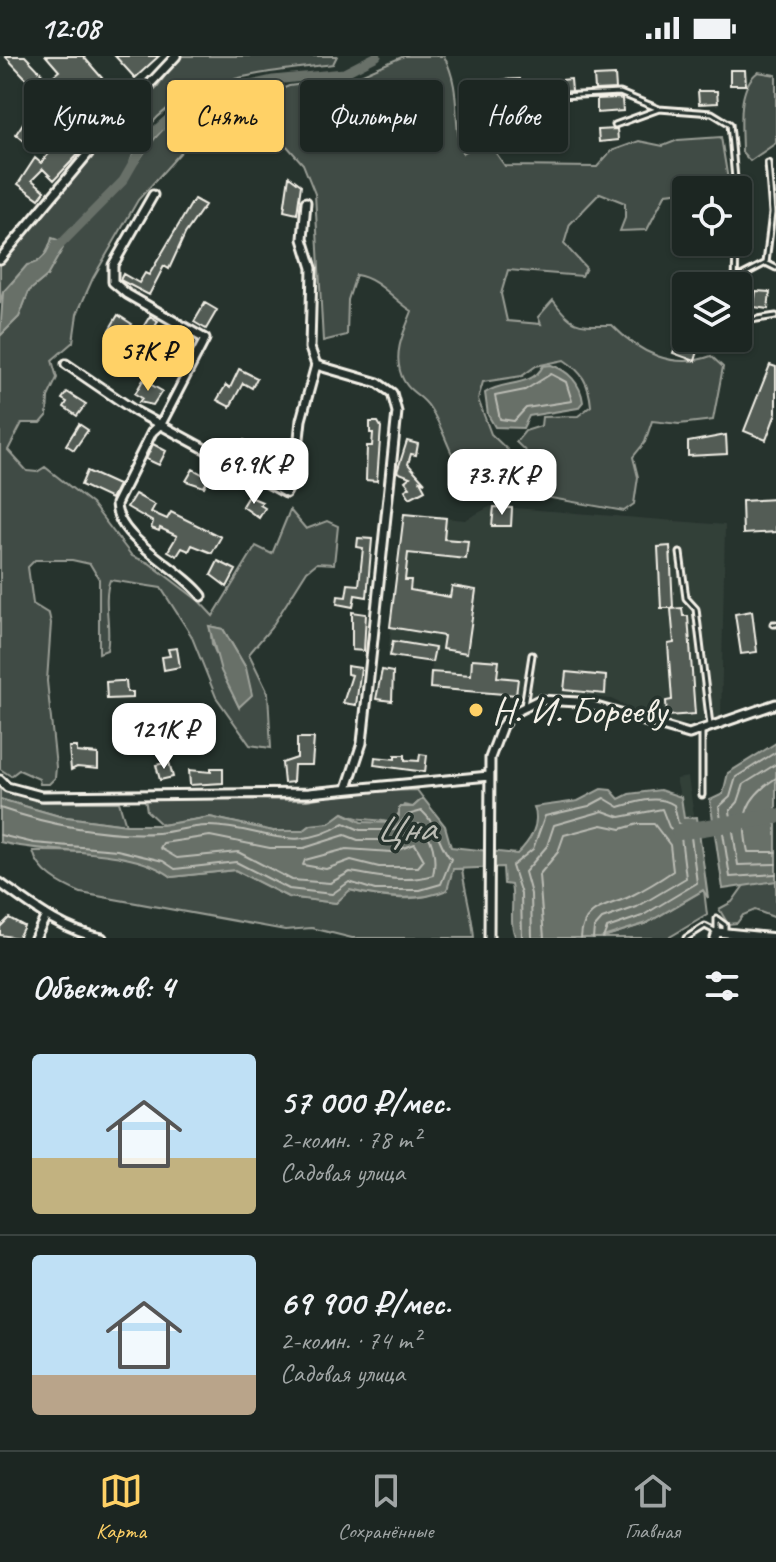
<!DOCTYPE html>
<html lang="ru">
<meta charset="utf-8">
<style>
body{margin:0;font-family:Caveat,sans-serif;background:#252e2a;color:#f1f3f6;height:100vh;display:flex;flex-direction:column;font-size:30px;white-space:nowrap}
*{box-sizing:border-box;margin:0}
p{font-size:26px;color:#a0a5a5}
.icon{flex:none;width:44px;height:44px;fill:none;stroke:currentColor;stroke-width:2;stroke-linecap:round;stroke-linejoin:round}
.map{position:relative;height:882px;overflow:hidden}
.side{display:flex;flex-direction:column;background:#1c2622;flex:1}
.side>*{flex:none}
.hud{position:absolute;left:24px;top:24px;width:728px;height:72px;display:flex;gap:16px}
.fabs{position:absolute;left:672px;top:120px;display:grid;gap:16px}
.fabs a{display:grid;place-items:center;width:80px;height:80px;border-radius:8px;background:#1c2622;box-shadow:0 2px 6px #0004,0 0 0 2px #3a4340;font-size:40px}
.price{position:absolute;translate:-50% -68px;padding:0 18px;border-radius:16px;background:#fff;color:#222;font-size:26px;line-height:52px;filter:drop-shadow(0 2px 4px #0008)}
.price::after{content:'';position:absolute;left:50%;top:48px;width:24px;height:18px;margin-left:-12px;background:inherit;clip-path:polygon(0 0,100% 0,50% 100%)}
.price.selected{background:#ffd166;color:#111}
ul{padding:0;list-style:none}
li{display:flex;align-items:center;gap:24px;height:200px;padding:0 32px}
li+li{border-top:2px solid #3a4340}
li span{display:grid;place-items:center;flex:none;width:224px;height:160px;border-radius:8px;color:#555}
li>.icon{margin-inline-start:auto}
span .icon{width:96px;height:96px;fill:#fffc;stroke-width:1}
li b{font-size:34px}
h2{display:flex;justify-content:space-between;align-items:center;height:96px;padding:0 32px;font-size:34px}
.pill{padding:0 28px;border-radius:8px;background:#1c2622;box-shadow:0 2px 6px #0004,0 0 0 2px #3a4340;font-size:28px;line-height:72px}
.pill.selected{background:#ffd166;color:#111}
.status{display:flex;justify-content:space-between;align-items:center;height:56px;padding:0 40px;background:#1c2622;direction:ltr}
.status svg{height:22px;fill:currentColor}
.menu{display:flex;justify-content:space-around;align-items:center;height:112px;border-top:2px solid #3a4340;background:#1c2622;font-size:22px;color:#a0a5a5}
.menu a{display:grid;justify-items:center;gap:4px}
.menu .selected{color:#ffd166}
.map>svg:first-child{display:block}
.built{fill:#333f39}
.green{fill:#414b45;stroke:#9a9e96;stroke-width:2;fill-rule:evenodd}
.water{fill:#676f68;stroke:#9fa39b;stroke-width:2}
.lines{fill:none;stroke-linecap:round;stroke-linejoin:round}
.shore{stroke:#bcbdb5;stroke-width:2}
.canal{stroke:#676f68;stroke-width:9}
.river{stroke:#676f68;stroke-width:16}
.building{fill:#525c55;stroke:#f4f1e8;stroke-width:2}
.lane-casing{stroke:#f4f1e8;stroke-width:9}
.street-casing{stroke:#f4f1e8;stroke-width:13}
.lane{stroke:#26332d;stroke-width:3}
.street{stroke:#26332d;stroke-width:7}
.poi-dot{fill:#ffd166;stroke:#26332d;stroke-width:3}
.labels{text-anchor:middle;stroke-width:7;stroke-linejoin:round;paint-order:stroke}
.poi-label{font-size:38px;fill:#f4f1e8;stroke:#26332d;text-anchor:start}
.water-label{font-size:40px;font-style:italic;fill:#bcbdb5;stroke:#26332d}
</style>
<div class="status"><b>12:08</b><svg viewBox="0 0 49 12"><path d="M0 12V9h3v3zM5 12V6h3v6zM10 12V3h3v9zM15 12V0h3v12zM26 1h20v11H26zM47 4h2v5h-2z"/></svg></div>
<div class="map">
<svg width="776" height="882" viewBox="0 0 776 882">
<rect width="100%" height="100%" fill="#26332d"/>
<filter id="ink" filterUnits="userSpaceOnUse"><feTurbulence type="fractalNoise" baseFrequency=".0125" numOctaves="2"/><feDisplacementMap in="SourceGraphic" scale="16" xChannelSelector="R" yChannelSelector="G"/><feConvolveMatrix kernelMatrix="1 2 1 2 8 2 1 2 1" color-interpolation-filters="sRGB"/></filter>
<g filter="url(#ink)">
<path class="built" d="M491 450 725 469 721 663 667 670 611 643 566 639 526 642 430 632 432 606 388 599 404 458 465 464Z
M688 721 694 759 685 761 676 723Z"/>
<path class="green" d="M179 0H337L333 8C262 17 157 22 131 104L138 106C163 66 183 50 231 49V59L225 70 190 86 138 144 93 222 77 258 73 286 52 304 57 322 48 341 47 360 41 367H22L8 394 27 415 37 416 45 411 92 448 132 500 149 507 199 545 213 560 256 490 272 498 290 454 306 473 327 465 338 470 334 508 317 507 307 515 271 572 249 598 268 637 271 692 250 689 216 641 191 579 161 532 110 524C102 545 112 571 107 594L99 597V523L90 508 72 504H35L28 511 33 548 49 558 51 567 47 625 56 711 55 722 49 728H40L39 723 19 714 11 720 0 713V280L19 261 29 235 47 220 56 200 48 196 36 208 27 210 3 236 0 248V209L119 65 157 31ZM210 570 223 573 246 612 239 651 212 588Z
M404 0H444C463 38 451 64 463 97L479 87 491 90 505 110 597 111 611 95 639 85 663 90 678 84 721 81 729 130 666 137 647 174 620 175 625 162V147L600 137 570 168 564 188 586 212 582 220 508 214 501 238 507 265 541 268 538 261 553 244C573 272 578 269 612 269 639 297 674 314 711 300L723 311 713 364 679 368 652 365 645 386 633 401 638 421 634 448 624 455 545 441 540 409 516 386 525 375 541 370 542 361 578 360 591 350C589 327 582 316 564 304L536 310 522 320 483 326 478 343 491 378 517 403 519 423 490 436C449 419 452 385 430 352 421 337 406 337 400 315 394 293 405 274 412 255 393 243 378 222 356 219L348 244 347 279 323 285 315 138 303 108 270 71 262 41 289 30 356 21Z
M758 16 776 19V87L750 105 742 96C742 71 736 32 758 16Z
M0 732 43 746H119L126 769 59 760 0 743Z
M417 734 423 742 413 751 404 749 392 767C373 761 363 767 343 757L329 768 311 769 303 775H273L210 761 162 769 147 755 145 742 307 744 352 736Z
M33 795C76 795 137 794 172 821L235 814 288 841 336 847 349 834C379 841 447 856 452 813H462C465 836 472 857 474 882H352L312 872 285 874 81 837C62 829 38 817 33 795Z
M776 825V862L755 854 743 859 737 867 728 868 719 853 732 846 745 828Z
M704 834 707 859 668 882H600L647 867Z"/>
<path class="water" d="M52 182 58 184 63 192 47 220 29 235 19 261 0 280 3 237 27 209C42 207 48 197 52 182Z
M551 309C568 314 581 328 583 346L578 352 529 360 523 372 495 371 488 359 485 337C502 324 532 332 543 310Z
M209 570 223 573 246 612 252 639 239 651 221 615Z
M776 687V825L723 833 710 744 723 738 728 717Z
M601 733 611 734 619 743 629 738 660 734 681 741 684 762 697 761 708 842 703 834 647 867 600 882H516C508 867 515 846 511 829L504 828 503 811 453 813 447 834C417 847 381 842 350 834L336 847 288 841 235 814 172 821C129 789 51 800 0 786V743L59 760 126 769H162L210 761 273 775H303L311 769 329 767 343 757 361 766 392 767 399 760V751H413L423 742 445 770 451 791 517 798C529 786 541 770 534 751L578 745Z"/>
<g class="lines">
<path class="shore" d="M551 318 566 326 572 345 526 352 514 365 500 363 495 340 525 334Z
M776 696 736 721 730 741 719 751 730 821 776 818
M776 708 744 728 738 746 730 755 738 809 776 808
M776 722C745 742 740 760 748 796H776
M0 752C49 769 106 780 158 777 175 776 190 770 207 770 259 769 291 801 344 767L360 774H394L408 759 422 755C438 769 438 789 451 803L441 828 420 834H375L349 826 332 838 289 833 236 806 175 813 163 805 117 794 34 787 0 779
M419 768C433 780 437 802 433 819 405 828 378 820 350 816L330 827 292 824 238 796 177 802 160 792 163 787 210 780 270 792H304L345 779 358 784H396Z
M415 788 424 804 418 811H379L351 804 326 813 303 809 305 804 346 793 392 796Z
M522 882 521 838 512 810 533 793 545 760 589 750 604 742 619 751C636 746 658 738 674 749L678 767 690 773 697 827 642 860 607 872 603 882
M532 882 531 838 525 816 547 790 554 769 603 755 620 761 662 753 669 771 681 781 686 822 637 851 602 863 594 872 593 882
M544 882 539 819 558 796 564 779 602 769 621 773 638 768H654L670 789 673 815C660 824 643 834 629 841 607 851 582 851 581 882"/>
<path class="canal" d="M53 196 123 125 149 80 192 42 273 24 344 17 377 0"/>
<path class="river" d="M679 776 776 760"/>
</g>
<path class="building" d="M5 0H25L48 24 59 15 46 0H83L102 22 73 46 58 29 45 42 70 61 59 74 86 90 54 124 43 113 32 124 45 135 39 143 18 128 35 102 41 107 56 89 42 76 29 89 16 78 36 47 29 42 37 34Z
M115 0H159L135 22Z
M730 14H745L746 29H730Z
M615 19 616 33 595 34 594 20Z
M520 23 521 37 502 41 501 24Z
M571 23 572 35 540 36 539 26Z
M118 31 128 42 103 68 95 59Z
M698 35H717L718 47 699 48Z
M617 42 622 43 623 55 597 57V43Z
M617 73 618 84 599 86 598 74Z
M289 120 301 129 297 158 284 155Z
M194 143 205 149 185 178 169 213 164 210 149 239 120 224 123 218 139 227 145 217 149 219Z
M756 235 770 236 768 253 754 251Z
M205 247 217 254 206 273 194 266Z
M118 259 132 268 122 283 109 274Z
M150 260 158 265 137 306 126 299Z
M169 272 184 280 170 300 157 292Z
M677 287 698 295 695 305 673 297Z
M770 309 776 311V357L766 384 744 375Z
M239 313 257 322 252 332 243 327 230 351 217 344 226 329 230 332Z
M143 324 162 335 153 349 139 346 142 342 135 338Z
M67 336 86 348 77 360 64 351 67 346 62 343Z
M370 366H378L381 371 377 425 366 424 367 390H372L373 377H370Z
M79 368 88 374 74 394 66 389Z
M726 379 727 398 688 400V386Z
M244 384 255 390 249 401 265 410 268 404 281 410 276 422 234 402Z
M407 385 418 388 416 399 411 398 408 408 425 427 420 425 425 434 410 442 405 434 410 431 405 425 410 421 397 416Z
M153 388 166 395 159 409 146 403Z
M193 413 209 422 204 431 186 425Z
M87 415 118 429 111 443 81 429Z
M135 438 155 449 151 456 167 463 171 456 221 481 212 497 192 489 189 495 182 492 177 500 168 495 177 480 160 472 159 475 151 472 153 466 127 451Z
M248 440 262 446 260 449 265 452 259 462 242 450Z
M776 443V476L743 478 742 445Z
M494 451 512 452 511 470H492Z
M404 458 446 462 444 483 468 485 466 503 408 497 405 524H411L410 534 450 541 452 530 476 534 467 597 442 593 444 580 390 571Z
M358 482 372 483 367 541 355 539 353 551 337 548 338 540 346 541 348 528 359 529 363 492 357 491Z
M670 490 673 552H661L658 491Z
M218 505 236 514 227 531 211 519Z
M682 552 683 560H688L695 658 667 660 666 645 672 644 668 588 674 587 671 553Z
M752 555 757 596 741 598 735 558Z
M352 556 366 558 364 595 352 594Z
M393 585 435 592 432 606 390 600Z
M177 592 180 611 164 614 162 601 170 600 168 593Z
M472 603 499 605 497 621 518 623 516 639 430 632 431 616 471 619Z
M347 610 361 612 356 649 343 647 352 619 347 618Z
M382 614 393 616 392 645 376 643Z
M566 616 606 620 605 638 564 634Z
M120 625H126L127 636H133V642L107 643 106 626Z
M297 682H314L312 709H294L293 726 284 727 282 707 297 702Z
M69 691H77V696L98 698V713L77 711 71 714Z
M420 698 427 699 425 716 374 709 375 701 395 703V699H405V704L419 705Z
M169 706 173 721 160 724 156 709Z
M211 712H223V727L190 729 189 714 211 716Z
M9 862 24 870 18 882 0 879V871Z"/>
<g class="lines">
<defs>
<path id="lane" d="M517 42 620 37 659 53 615 69
M659 53 712 57 730 68 736 134
M766 207 772 157 768 107
M735 223 766 207 776 212
M735 230 736 186
M738 266 776 260
M680 497 686 542 696 553 710 669
M773 568H776
M524 650 532 599
M702 676V739
M717 863 725 869V876
M686 882 705 870 717 876V863"/>
<path id="street" d="M153 139 113 209V226L127 238 205 283 161 368 152 376 116 448C117 484 181 512 202 540
M306 146 303 183 312 212 310 292 316 309 378 327 392 337 397 356 362 687 347 732
M0 203 117 63 176 0
M66 308 135 355 286 437 295 420 301 364 316 309
M0 724 7 731 41 740 309 737 489 720
M0 827C32 850 63 875 102 882
M35 882 46 860
M489 882 490 702 502 670 513 657 539 644 579 646 689 678 776 648
M715 882 717 876 776 882"/>
</defs>
<use href="#lane" class="lane-casing"/>
<use href="#street" class="street-casing"/>
<use href="#lane" class="lane"/>
<use href="#street" class="street"/>
</g>
</g>
<circle class="poi-dot" cx="476" cy="654" r="8"/>
<g class="labels">
<g class="poi-label">
<text x="492" y="667">Н. И. Борееву</text>
</g>
<g class="water-label">
<text transform="translate(405 771) rotate(-1)" y="14">Цна</text>
</g>
</g>
</svg>
<div class="fabs">
<a><svg class="icon" aria-label="locate" viewBox="0 0 24 24"><circle cx="12" cy="12" r="6"/><path d="M12 2v4M12 18v4M2 12h4M18 12h4"/></svg></a>
<a><svg class="icon" aria-label="layers" viewBox="0 0 24 24"><path d="M12 4l9 5-9 5-9-5zM3 14l9 5 9-5"/></svg></a>
</div>
<b class="price selected" style="left:148px;top:337px">57K ₽</b>
<b class="price" style="left:254px;top:450px">69.9K ₽</b>
<b class="price" style="left:502px;top:461px">73.7K ₽</b>
<b class="price" style="left:164px;top:715px">121K ₽</b>
<div class="hud">
<a class="pill">Купить</a>
<a class="pill selected">Снять</a>
<a class="pill">Фильтры</a>
<a class="pill">Новое</a>
</div>
</div>
<section class="side">
<h2>Объектов: 4<svg class="icon" aria-label="filters" viewBox="0 0 24 24"><path d="M4 7h16M4 17h16"/><circle cx="9" cy="7" r="2"/><circle cx="15" cy="17" r="2"/></svg></h2>
<ul>
<li><span style="background:linear-gradient(#bfe0f5 65%,#c2b280 0)"><svg class="icon" aria-label="home" viewBox="0 0 24 24"><path d="M3 11l9-7 9 7M6 9v11h12V9"/></svg></span><div><b>57 000 ₽/мес.</b><p>2-комн. · 78 m²</p><p>Садовая улица</p></div></li>
<li><span style="background:linear-gradient(#bfe0f5 75%,#b9a48a 0)"><svg class="icon" aria-label="home" viewBox="0 0 24 24"><path d="M3 11l9-7 9 7M6 9v11h12V9"/></svg></span><div><b>69 900 ₽/мес.</b><p>2-комн. · 74 m²</p><p>Садовая улица</p></div></li>
</ul>
</section>
<nav class="menu">
<a class="selected"><svg class="icon" aria-label="map" viewBox="0 0 24 24"><path d="M3 6l6-2 6 2 6-2v14l-6 2-6-2-6 2zM9 4v14M15 6v14"/></svg>Карта</a>
<a><svg class="icon" aria-label="saved" viewBox="0 0 24 24"><path d="M7 4h10v16l-5-4-5 4z"/></svg>Сохранённые</a>
<a><svg class="icon" aria-label="home" viewBox="0 0 24 24"><path d="M3 11l9-7 9 7M6 9v11h12V9"/></svg>Главная</a>
</nav>
